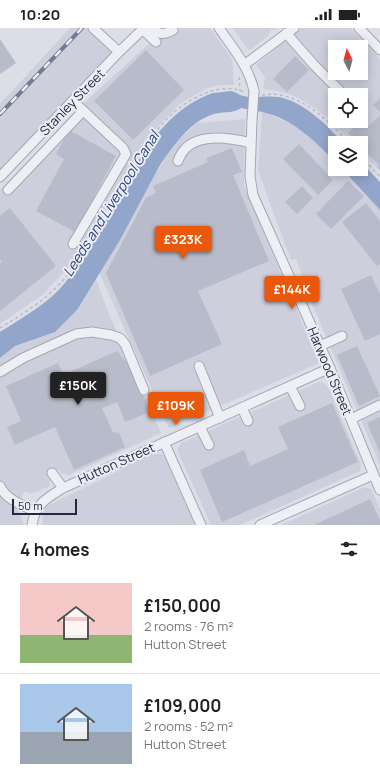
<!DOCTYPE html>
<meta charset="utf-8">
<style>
body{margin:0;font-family:Manrope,sans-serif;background:#f2f2f2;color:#202124;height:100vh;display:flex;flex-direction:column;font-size:15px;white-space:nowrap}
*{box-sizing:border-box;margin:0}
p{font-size:13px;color:#757577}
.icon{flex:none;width:22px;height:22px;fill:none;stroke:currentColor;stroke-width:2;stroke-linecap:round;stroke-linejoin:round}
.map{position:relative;height:497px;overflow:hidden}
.drawer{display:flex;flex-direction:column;background:#fff;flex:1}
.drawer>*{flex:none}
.needle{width:26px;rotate:354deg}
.controls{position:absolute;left:328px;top:12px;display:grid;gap:8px}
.controls a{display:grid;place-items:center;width:40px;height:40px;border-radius:0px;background:#fff;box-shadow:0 2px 10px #0003;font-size:20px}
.scale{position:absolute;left:12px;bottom:10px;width:65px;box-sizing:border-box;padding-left:4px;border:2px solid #24293e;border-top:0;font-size:11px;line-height:14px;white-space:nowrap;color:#24293e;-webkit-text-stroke:3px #eaedf5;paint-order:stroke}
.price{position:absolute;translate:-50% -34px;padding:0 9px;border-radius:4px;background:#ea580c;color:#fff;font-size:13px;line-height:26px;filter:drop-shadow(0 1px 2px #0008)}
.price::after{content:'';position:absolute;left:50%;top:24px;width:12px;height:9px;margin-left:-6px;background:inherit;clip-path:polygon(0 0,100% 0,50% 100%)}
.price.active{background:#222;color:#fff}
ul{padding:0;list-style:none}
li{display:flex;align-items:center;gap:12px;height:100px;padding:0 20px}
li+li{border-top:1px solid #e0e0e0}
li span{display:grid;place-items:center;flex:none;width:112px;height:80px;border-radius:0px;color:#555}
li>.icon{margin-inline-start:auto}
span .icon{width:48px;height:48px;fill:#fffc;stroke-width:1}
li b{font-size:17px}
h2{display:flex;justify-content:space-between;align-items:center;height:48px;padding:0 20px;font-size:17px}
.status{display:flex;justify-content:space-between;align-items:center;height:28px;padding:0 20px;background:#fff;direction:ltr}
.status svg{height:11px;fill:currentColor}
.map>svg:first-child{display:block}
.built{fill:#cdd0dc;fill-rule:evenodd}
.water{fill:#92a5cb}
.building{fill:#b8bcca}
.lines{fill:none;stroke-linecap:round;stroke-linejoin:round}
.minor-casing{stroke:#a4a8b4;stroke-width:11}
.path{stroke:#b9bcc5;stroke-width:1.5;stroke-dasharray:3 3;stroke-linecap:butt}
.minor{stroke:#eeeff5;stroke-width:9}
.rail-casing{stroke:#737a92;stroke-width:4}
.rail{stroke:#eaedf5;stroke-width:2.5;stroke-dasharray:8;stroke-linecap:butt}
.minor-bridge-casing{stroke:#a4a8b4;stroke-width:11;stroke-linecap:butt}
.minor-bridge{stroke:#eeeff5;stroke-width:9}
.labels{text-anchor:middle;stroke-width:4;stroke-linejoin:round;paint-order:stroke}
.street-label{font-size:13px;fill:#24293e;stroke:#eaedf5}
.water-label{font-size:14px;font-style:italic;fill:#2b4075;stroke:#eaedf5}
</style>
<div class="status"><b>10:20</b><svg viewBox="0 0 49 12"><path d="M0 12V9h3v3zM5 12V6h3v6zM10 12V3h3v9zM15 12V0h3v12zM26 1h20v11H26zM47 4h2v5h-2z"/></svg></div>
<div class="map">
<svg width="380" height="497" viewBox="0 0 380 497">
<rect width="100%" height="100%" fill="#dbdee7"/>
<path class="built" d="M70 0H86L113 25 0 142V76Z
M163 0H210L232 31 234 57H220L207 60 180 76 167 89 148 109 139 123 115 166 74 234 42 267 0 296V162L85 74 152 13 160 9Z
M233 0H278L276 2H271L268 8 250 22 247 20Z
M302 0H351L380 31V143L361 123V115H353L327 89 307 75 292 67 278 63 263 61 265 49 256 37ZM335 19H361V45H335ZM335 67H361V93H335Z
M262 84 267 85 297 99 310 109 335 135V141H341L380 182V437L311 273 296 231 291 232 258 143Z
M245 91 244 157 319 335 169 400 99 244 172 118 197 95Z
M96 251 108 284 161 405 69 447 61 445 59 442 56 443 49 455 50 458 31 466 25 463 17 477 24 497H0V330L15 318 55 304 77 282Z
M319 354 324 355 329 361 361 436 360 443 240 497H211L178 424V420L181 415Z
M156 426H161L164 428 195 497H42L43 486 46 479 53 475 150 427Z
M365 459 371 461 380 481V497H281Z"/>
<path class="water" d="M231 63C236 64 239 67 243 68 255 71 267 67 279 69 304 74 327 97 343 115H335V134C316 114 294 92 266 85 258 83 249 82 241 80 233 86 223 83 214 86 190 93 174 117 160 137L120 212 77 282 55 304 15 318 0 330V304C17 293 35 283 50 270 61 261 70 249 78 238 119 183 142 89 213 65 219 64 226 64 231 63Z
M361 134 380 154V182L342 141H361Z"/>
<path class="building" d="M0 11 16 35 0 46Z
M146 22 184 62 133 112 94 73Z
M295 28 309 42 287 64 273 51Z
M380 70V84L373 77Z
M380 87V142L377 139 379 137 361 119V115H358L348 105 363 91 369 98Z
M69 102 116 128 75 204 36 183 64 131 56 126Z
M299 116 333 152 318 167 283 131Z
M232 120 242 144 233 147 269 233 198 263 222 316 150 348 106 245 146 170 156 165 153 158 208 134 206 130Z
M348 153 364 168 331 201 316 186Z
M302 158 313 170 297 186 285 174Z
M366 175 380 193V236L377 238 342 194Z
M10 180 56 238 0 283V235L2 234 0 231V188Z
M371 247 380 266V306L365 313 341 261Z
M357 318 380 368 359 378 337 327Z
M117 323 133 342 150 384 125 394 117 374 102 380 113 404 119 405 125 419 74 442 55 399 15 417 7 399 21 393 6 358 58 335 63 347Z
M332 375 358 434 222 494 200 442 244 422 250 438 288 421 278 399Z
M380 389V425L367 395Z
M370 471 380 492V497H314Z"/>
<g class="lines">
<defs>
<path id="minor" d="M93 0 119 24
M152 0C159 7 164 7 173 2
M219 0C233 20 249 39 254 63
M359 0 380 22
M142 1 156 14
M286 5 314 37 344 67
M244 37 294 0
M73 73 123 120 126 126 73 216
M252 92 250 148 253 167 330 340 380 462
M178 133C188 103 226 109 251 115
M0 149 119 24 144 0
M8 162 83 83
M320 318 342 308
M199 338 220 390
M0 344 23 330 76 306 92 304 111 307 120 310 125 316 144 362
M290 358 300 378
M242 380 248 393
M351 391 380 377
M200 399 209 417
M164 414 201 497
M52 445 63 460
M0 458C6 472 23 477 36 484
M32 497C35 476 47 470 63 460L330 340
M260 497 373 447"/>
</defs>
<use href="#minor" class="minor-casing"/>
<path class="path" d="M239 49 240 63
M262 67C297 61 327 91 349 115
M361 128 380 149
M0 300C9 294 19 289 28 282 44 272 59 258 71 243 113 190 139 87 209 64 216 61 225 60 233 61 237 61 241 63 244 64"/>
<use href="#minor" class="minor"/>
<defs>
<path id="rail" d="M0 86 82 0"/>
</defs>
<use href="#rail" class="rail-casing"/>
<use href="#rail" class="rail"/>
<defs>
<path id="minor-bridge" d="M252 92 254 63"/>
</defs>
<use href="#minor-bridge" class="minor-bridge-casing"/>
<use href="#minor-bridge" class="minor-bridge"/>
</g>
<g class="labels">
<g class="street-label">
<text transform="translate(72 74) rotate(-46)" y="5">Stanley Street</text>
<text transform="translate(330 343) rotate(67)" y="5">Harwood Street</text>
<text transform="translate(116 435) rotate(-24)" y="5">Hutton Street</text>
</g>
<g class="water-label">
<text transform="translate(111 176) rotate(-58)" y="5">Leeds and Liverpool Canal</text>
</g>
</g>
</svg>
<div class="controls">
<a><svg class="needle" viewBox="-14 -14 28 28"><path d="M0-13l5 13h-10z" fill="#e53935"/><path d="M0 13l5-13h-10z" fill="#757577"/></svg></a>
<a><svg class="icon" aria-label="locate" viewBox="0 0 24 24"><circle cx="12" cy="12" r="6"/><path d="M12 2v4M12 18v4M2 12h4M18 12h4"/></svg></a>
<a><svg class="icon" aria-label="layers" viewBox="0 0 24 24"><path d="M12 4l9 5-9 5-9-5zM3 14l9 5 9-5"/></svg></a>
</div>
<div class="scale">50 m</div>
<b class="price" style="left:183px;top:232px">£323K</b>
<b class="price" style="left:292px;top:282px">£144K</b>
<b class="price active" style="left:78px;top:378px">£150K</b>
<b class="price" style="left:176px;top:398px">£109K</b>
</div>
<section class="drawer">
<h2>4 homes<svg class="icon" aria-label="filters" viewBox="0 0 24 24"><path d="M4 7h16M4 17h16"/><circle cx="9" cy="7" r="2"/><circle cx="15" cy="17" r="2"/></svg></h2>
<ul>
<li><span style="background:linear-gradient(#f6c9c9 65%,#8fb573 0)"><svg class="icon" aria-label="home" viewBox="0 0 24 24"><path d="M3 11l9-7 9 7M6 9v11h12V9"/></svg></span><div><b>£150,000</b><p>2 rooms · 76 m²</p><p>Hutton Street</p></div></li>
<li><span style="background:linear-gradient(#a9c7e8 60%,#9aa5b1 0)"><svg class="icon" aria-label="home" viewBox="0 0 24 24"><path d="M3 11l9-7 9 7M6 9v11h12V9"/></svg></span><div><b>£109,000</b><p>2 rooms · 52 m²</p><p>Hutton Street</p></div></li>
</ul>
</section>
